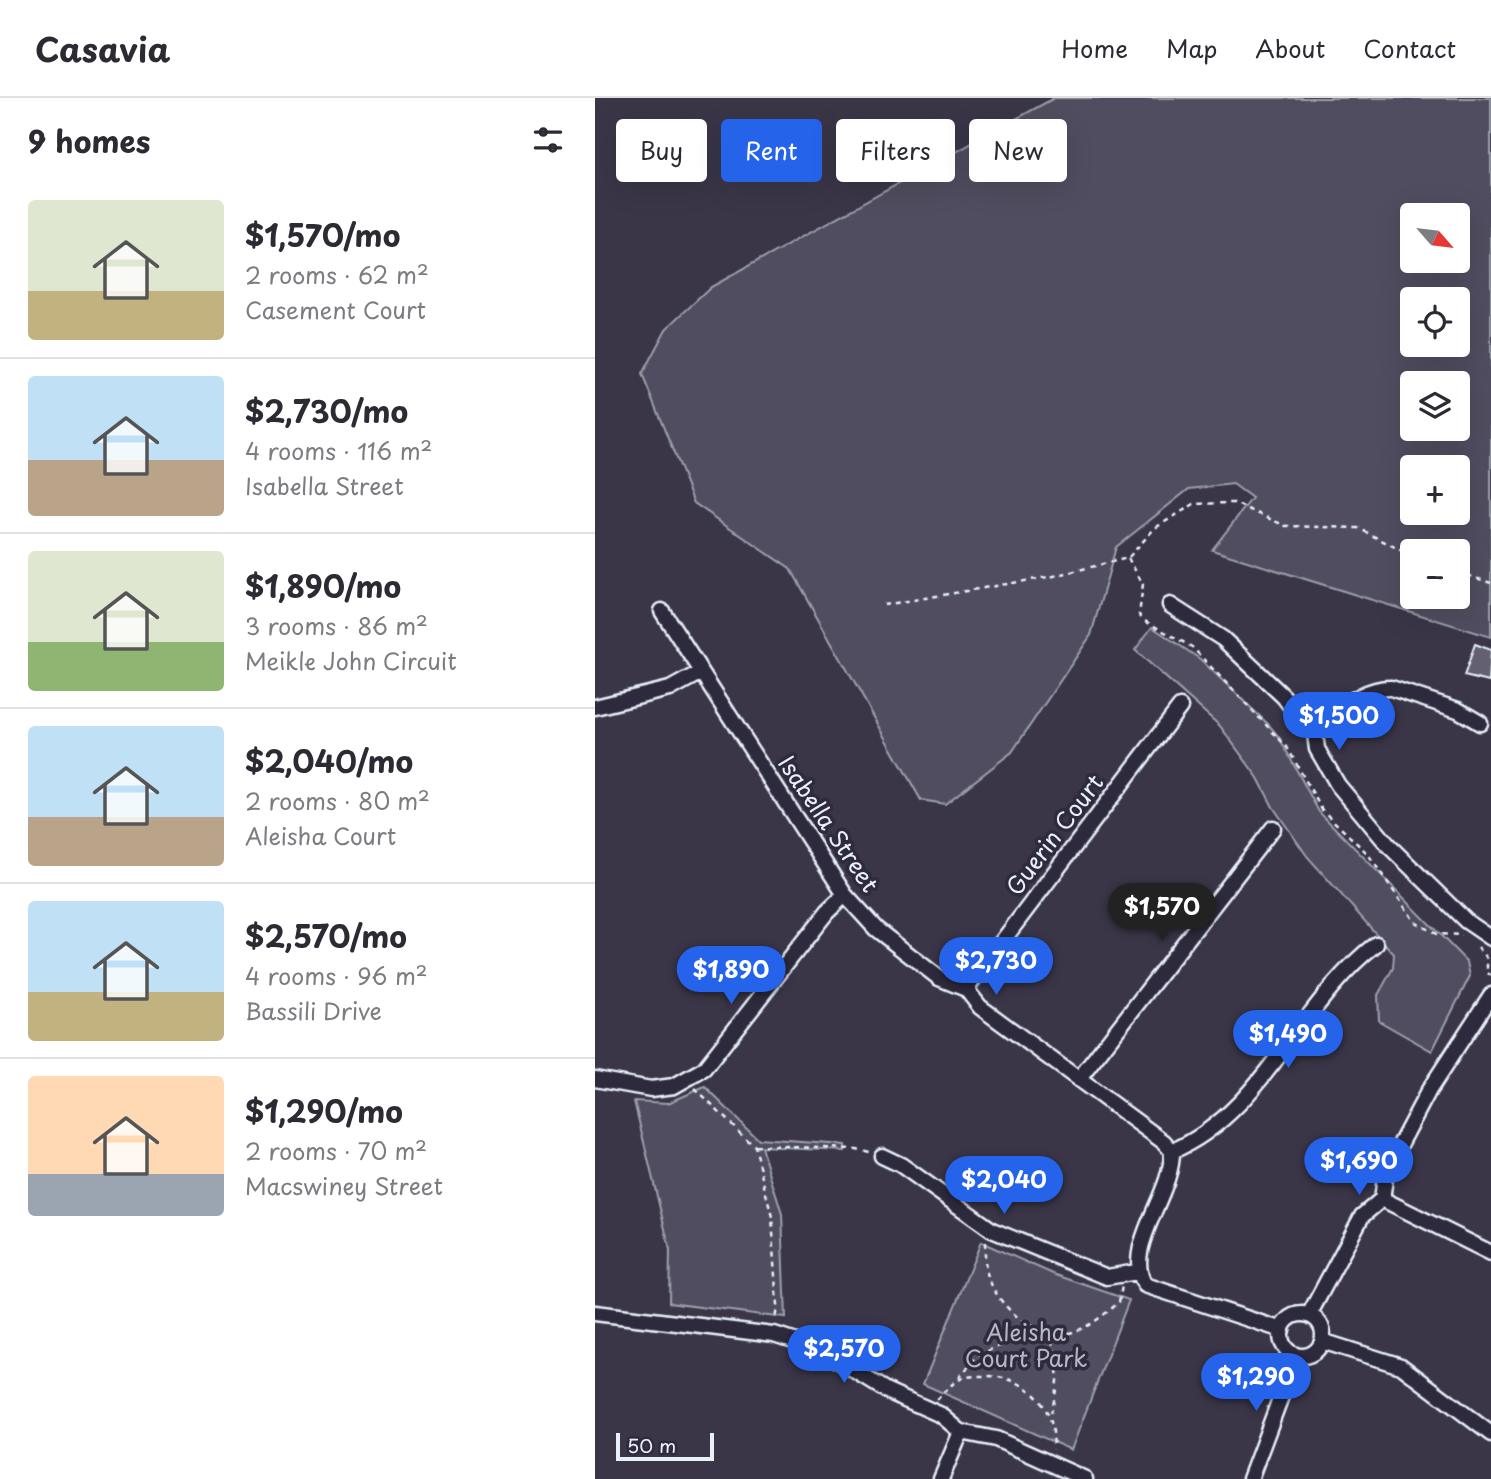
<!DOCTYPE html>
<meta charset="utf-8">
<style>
body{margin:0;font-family:"Playpen Sans",sans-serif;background:#f7f7f7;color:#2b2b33;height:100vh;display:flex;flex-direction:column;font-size:26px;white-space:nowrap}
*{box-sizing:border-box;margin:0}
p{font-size:23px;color:#7c7c81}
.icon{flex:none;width:38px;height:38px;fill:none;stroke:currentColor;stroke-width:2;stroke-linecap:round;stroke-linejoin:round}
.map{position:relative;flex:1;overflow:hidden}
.sheet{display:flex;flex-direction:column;background:#fff;width:595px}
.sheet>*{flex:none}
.hud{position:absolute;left:21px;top:21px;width:665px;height:63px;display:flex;gap:14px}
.needle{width:46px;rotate:118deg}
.tools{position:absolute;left:805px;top:105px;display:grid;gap:14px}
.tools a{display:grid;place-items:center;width:70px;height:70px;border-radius:7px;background:#fff;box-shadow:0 7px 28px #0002;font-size:35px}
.scale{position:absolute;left:21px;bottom:18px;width:98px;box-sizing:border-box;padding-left:7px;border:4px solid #e8f1f8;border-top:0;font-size:19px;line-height:24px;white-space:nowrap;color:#e8f1f8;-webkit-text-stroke:5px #2f2a3d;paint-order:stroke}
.price{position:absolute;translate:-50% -60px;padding:0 16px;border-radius:24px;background:#2563eb;color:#fff;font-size:23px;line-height:46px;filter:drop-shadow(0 2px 4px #0008)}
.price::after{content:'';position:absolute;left:50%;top:42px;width:21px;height:16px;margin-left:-10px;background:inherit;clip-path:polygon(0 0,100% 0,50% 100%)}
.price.on{background:#222;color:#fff}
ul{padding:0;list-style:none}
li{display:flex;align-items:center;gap:21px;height:175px;padding:0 28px}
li+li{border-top:2px solid #e1e1e2}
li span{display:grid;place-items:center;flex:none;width:196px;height:140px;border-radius:7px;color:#555}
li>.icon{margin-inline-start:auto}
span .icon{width:84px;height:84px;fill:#fffc;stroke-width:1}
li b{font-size:30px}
h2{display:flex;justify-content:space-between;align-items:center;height:84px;padding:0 28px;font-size:30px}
.chip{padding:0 24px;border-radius:7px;background:#fff;box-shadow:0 7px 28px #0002;font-size:24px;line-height:63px}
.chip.on{background:#2563eb;color:#fff}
header{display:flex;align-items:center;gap:42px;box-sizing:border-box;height:98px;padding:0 35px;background:#fff;border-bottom:2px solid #e1e1e2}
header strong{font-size:33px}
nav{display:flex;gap:38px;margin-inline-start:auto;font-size:24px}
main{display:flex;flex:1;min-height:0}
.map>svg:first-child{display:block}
.green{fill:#504e5f;stroke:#9ca0ac;stroke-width:2;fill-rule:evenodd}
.building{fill:#636171;stroke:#e8f1f8;stroke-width:2}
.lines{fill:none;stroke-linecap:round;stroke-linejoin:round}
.minor-casing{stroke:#e8f1f8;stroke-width:19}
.path{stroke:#e8f1f8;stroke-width:2.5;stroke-dasharray:5 5;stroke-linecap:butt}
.minor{stroke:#2f2a3d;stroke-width:14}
.labels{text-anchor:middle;stroke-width:7;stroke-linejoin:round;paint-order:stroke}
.street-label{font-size:23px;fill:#e8f1f8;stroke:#2f2a3d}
.park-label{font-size:23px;fill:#b3b8c2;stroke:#2f2a3d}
</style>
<header>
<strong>Casavia</strong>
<nav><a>Home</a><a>Map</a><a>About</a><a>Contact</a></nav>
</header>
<main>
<section class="sheet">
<h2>9 homes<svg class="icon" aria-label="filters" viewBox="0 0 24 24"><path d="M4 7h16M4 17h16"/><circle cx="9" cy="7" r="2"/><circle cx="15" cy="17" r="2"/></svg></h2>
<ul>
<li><span style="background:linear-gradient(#dfe7d0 65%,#c2b280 0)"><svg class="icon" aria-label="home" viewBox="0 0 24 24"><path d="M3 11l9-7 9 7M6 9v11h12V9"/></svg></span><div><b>$1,570/mo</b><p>2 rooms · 62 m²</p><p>Casement Court</p></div></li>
<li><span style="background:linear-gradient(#bfe0f5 60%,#b9a48a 0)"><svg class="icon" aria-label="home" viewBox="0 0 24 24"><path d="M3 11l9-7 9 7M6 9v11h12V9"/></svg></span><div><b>$2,730/mo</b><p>4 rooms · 116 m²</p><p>Isabella Street</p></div></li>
<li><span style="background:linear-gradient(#dfe7d0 65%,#8fb573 0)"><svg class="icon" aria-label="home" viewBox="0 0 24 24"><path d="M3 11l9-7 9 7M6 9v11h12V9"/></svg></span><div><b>$1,890/mo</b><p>3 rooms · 86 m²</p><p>Meikle John Circuit</p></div></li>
<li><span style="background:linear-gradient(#bfe0f5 65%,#b9a48a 0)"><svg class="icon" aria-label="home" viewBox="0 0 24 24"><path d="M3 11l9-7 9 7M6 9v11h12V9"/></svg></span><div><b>$2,040/mo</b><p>2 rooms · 80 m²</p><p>Aleisha Court</p></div></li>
<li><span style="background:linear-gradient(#bfe0f5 65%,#c2b280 0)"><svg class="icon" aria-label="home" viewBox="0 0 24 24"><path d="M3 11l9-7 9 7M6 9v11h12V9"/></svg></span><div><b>$2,570/mo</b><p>4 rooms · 96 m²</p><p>Bassili Drive</p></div></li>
<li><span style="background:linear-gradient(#ffd9b3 70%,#9aa5b1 0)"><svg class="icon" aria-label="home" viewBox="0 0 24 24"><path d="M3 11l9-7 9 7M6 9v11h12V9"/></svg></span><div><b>$1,290/mo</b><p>2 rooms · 70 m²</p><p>Macswiney Street</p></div></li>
</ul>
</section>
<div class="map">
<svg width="896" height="1381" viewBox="0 0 896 1381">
<rect width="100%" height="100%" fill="#3a3648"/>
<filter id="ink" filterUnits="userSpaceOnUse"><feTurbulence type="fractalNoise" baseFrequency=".0143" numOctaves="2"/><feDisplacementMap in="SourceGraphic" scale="14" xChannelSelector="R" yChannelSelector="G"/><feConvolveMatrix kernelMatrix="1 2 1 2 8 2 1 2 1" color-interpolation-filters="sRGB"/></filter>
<g filter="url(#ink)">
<path class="green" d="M459 0H896V539L617 452 657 400 638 386 594 391 521 449 496 537 417 654 350 706 326 702 195 471 99 405 47 276 71 231 116 189ZM863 117V163H817V117ZM817 201H863V247H817ZM863 285V331H817V285ZM817 369H863V415H817ZM817 453H863V499H817Z
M557 529 605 561 674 627 684 639 724 714 872 864 875 878 837 953 784 923 783 897 798 870 799 856 712 758 678 709 663 680 625 628 540 552Z
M110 989 163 1041 250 1047V1053L166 1049 187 1116 191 1220 74 1205 75 1152 39 1003 73 1005Z
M386 1144 458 1176 534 1202 476 1352 328 1286Z"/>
<path class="building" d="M880 546 896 552 894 584 869 578Z"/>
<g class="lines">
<defs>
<path id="minor" d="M575 507 628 541 689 599 701 615 713 621 719 628 722 651 743 687 794 748 871 823 896 840
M67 513 250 797 281 831 344 880 371 891 385 909 569 1044 577 1053C578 1097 527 1149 550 1187L687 1232
M0 609 75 591 106 574
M719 628C742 614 768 589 796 590L863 612 885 625
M371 891 585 609
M0 981 56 991 79 988 109 971 232 814 250 797
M484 981 678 730
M577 1053C667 1016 705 904 781 846
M287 1058 306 1067 397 1132 512 1179 542 1174
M787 1101 896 1155
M0 1215 179 1237 225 1252 292 1293 346 1317 366 1334 401 1341 490 1381
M686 1237a21 21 0 1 1 42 0a21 21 0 1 1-42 0Z
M714 1217 767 1118 787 1101 791 1073 834 992 896 897
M727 1243 806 1268 896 1336
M346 1381 366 1334
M655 1381 697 1269 699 1256"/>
</defs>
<use href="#minor" class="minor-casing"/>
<path class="path" d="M533 460 548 486 544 517 548 522 597 549 692 649 727 712 773 756 820 824 841 836 867 837
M863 474 896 485
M289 507 459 478 533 460 560 430 599 406 639 405 691 428 763 430 817 458
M883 849 892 860V875L896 877
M100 991 159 1048 177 1119 183 1208 181 1223
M159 1048 261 1051 274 1054
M390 1144C390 1157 389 1169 394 1181 406 1212 440 1240 474 1235 493 1231 510 1216 524 1204L527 1188
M450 1234C468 1256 463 1289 456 1315
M364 1280 383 1257 442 1232
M342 1302C348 1295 355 1287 362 1283 369 1278 380 1278 389 1278 431 1277 463 1309 458 1351"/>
<use href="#minor" class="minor"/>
</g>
</g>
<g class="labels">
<g class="street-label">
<text transform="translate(233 726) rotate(56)" y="8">Isabella Street</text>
<text transform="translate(460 737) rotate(-53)" y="8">Guerin Court</text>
</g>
<g class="park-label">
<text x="431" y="1243">Aleisha<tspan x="431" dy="26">Court Park</tspan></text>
</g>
</g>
</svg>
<div class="tools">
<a><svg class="needle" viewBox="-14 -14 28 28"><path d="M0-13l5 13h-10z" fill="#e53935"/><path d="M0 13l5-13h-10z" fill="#7c7c81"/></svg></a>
<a><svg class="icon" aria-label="locate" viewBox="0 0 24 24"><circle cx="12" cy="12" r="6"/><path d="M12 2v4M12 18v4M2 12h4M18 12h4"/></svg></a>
<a><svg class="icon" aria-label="layers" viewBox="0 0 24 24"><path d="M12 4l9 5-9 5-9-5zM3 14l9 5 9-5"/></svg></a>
<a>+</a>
<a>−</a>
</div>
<div class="scale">50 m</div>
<b class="price" style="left:744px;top:654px">$1,500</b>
<b class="price on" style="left:567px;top:845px">$1,570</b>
<b class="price" style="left:401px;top:899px">$2,730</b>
<b class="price" style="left:136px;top:908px">$1,890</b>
<b class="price" style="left:693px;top:972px">$1,490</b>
<b class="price" style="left:764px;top:1099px">$1,690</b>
<b class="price" style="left:409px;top:1118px">$2,040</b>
<b class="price" style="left:249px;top:1287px">$2,570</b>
<b class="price" style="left:661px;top:1315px">$1,290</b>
<div class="hud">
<a class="chip">Buy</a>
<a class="chip on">Rent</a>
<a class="chip">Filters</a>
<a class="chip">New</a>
</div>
</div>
</main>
